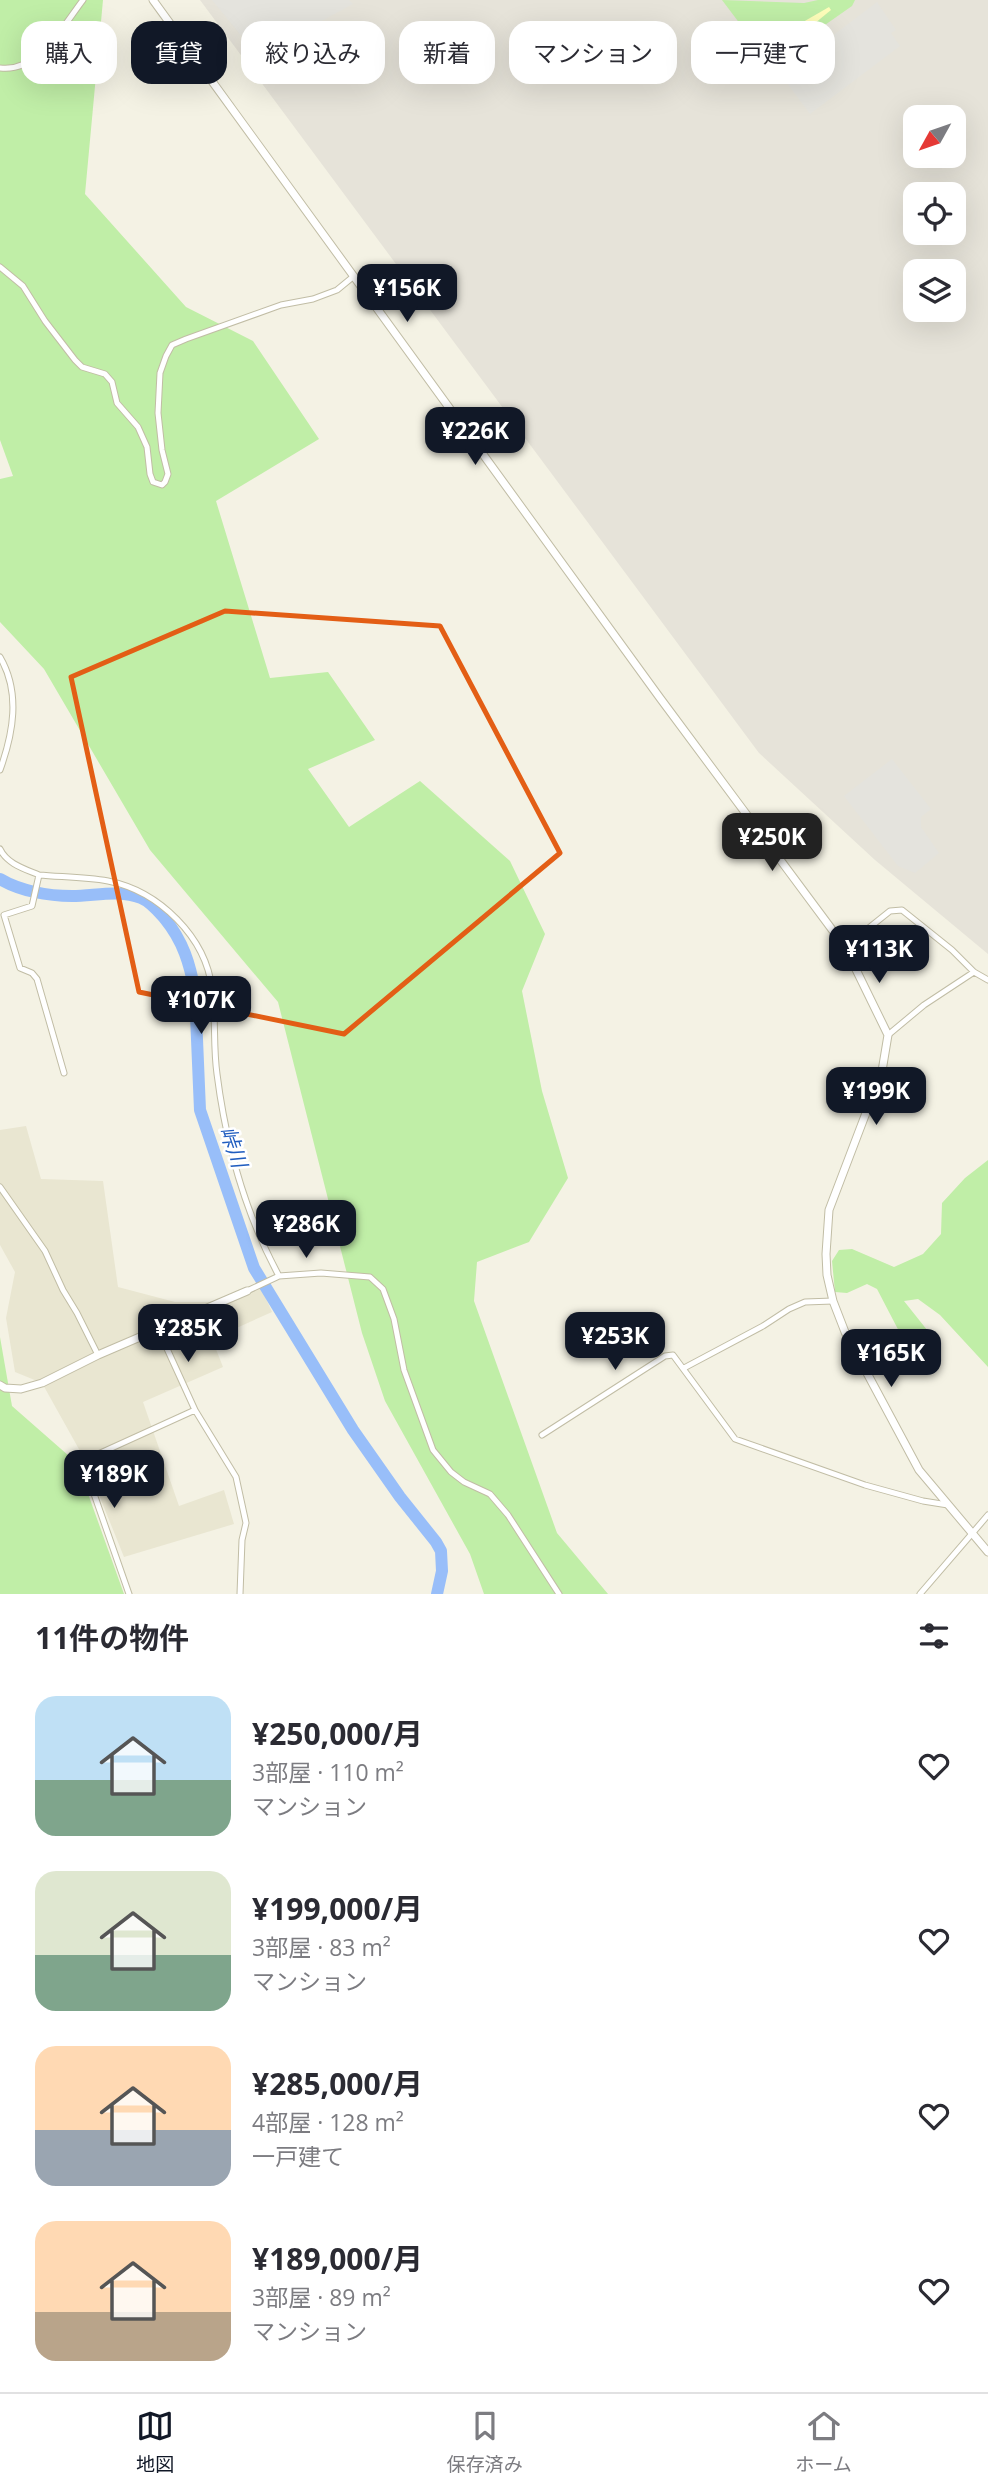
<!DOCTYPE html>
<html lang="ja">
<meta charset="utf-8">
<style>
body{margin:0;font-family:"Open Sans","Noto Sans JP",sans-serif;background:#f7f7f7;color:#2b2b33;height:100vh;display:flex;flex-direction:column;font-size:26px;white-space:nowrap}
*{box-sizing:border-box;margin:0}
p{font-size:23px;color:#7c7c81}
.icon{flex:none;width:38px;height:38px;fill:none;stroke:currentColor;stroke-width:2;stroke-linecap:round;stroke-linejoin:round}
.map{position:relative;height:1594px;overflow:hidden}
.panel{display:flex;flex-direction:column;background:#fff;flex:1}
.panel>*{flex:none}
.banner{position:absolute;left:21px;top:21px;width:947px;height:63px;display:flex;gap:14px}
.needle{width:46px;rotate:230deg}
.tools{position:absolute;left:903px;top:105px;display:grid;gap:14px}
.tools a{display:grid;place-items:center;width:63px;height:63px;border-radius:14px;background:#fff;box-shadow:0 7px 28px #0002;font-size:35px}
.price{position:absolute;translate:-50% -60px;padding:0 16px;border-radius:14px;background:#111827;color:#fff;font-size:23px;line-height:46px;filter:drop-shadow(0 2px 4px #0008)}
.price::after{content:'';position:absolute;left:50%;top:42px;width:21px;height:16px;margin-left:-10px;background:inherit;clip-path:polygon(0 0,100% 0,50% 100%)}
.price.on{background:#222;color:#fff}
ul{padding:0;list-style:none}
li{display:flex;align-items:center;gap:21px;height:175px;padding:0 35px}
li span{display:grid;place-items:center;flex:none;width:196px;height:140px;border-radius:21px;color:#555}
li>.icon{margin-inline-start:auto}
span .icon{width:84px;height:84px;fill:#fffc;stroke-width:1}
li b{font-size:30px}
h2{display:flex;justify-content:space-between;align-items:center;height:84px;padding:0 35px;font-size:30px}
.tag{padding:0 24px;border-radius:21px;background:#fff;box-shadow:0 7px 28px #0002;font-size:24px;line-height:63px}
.tag.on{background:#111827;color:#fff}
.tabs{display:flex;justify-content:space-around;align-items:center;height:98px;border-top:2px solid #e1e1e2;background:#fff;font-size:19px;color:#7c7c81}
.tabs a{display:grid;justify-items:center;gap:4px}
.tabs .on{color:#111827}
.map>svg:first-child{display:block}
.residential{fill:#e9e6d1}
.industrial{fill:#e6e3d9;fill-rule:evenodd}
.green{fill:#c0eea7}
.sand{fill:#fdfdba}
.parking{fill:#e4e3dd}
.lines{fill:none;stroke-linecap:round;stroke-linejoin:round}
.river{stroke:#98bef9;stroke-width:12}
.minor-casing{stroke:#c1bda5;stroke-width:7}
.tertiary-casing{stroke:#c1bda5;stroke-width:9}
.minor{stroke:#fff;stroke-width:5}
.tertiary{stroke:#fff;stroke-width:7}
.marked{fill:none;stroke:#e35e15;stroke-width:5;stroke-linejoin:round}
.labels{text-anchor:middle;stroke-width:5;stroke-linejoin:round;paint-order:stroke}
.water-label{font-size:21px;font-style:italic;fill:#205dbf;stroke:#fff}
</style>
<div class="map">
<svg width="988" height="1594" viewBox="0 0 988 1594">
<rect width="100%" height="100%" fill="#f4f2e4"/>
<path class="residential" d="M26 1126 41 1179 103 1181 118 1287 175 1302H219L260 1285 272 1312 212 1339 223 1367 143 1402 179 1506 224 1490 234 1524 124 1557 85 1460 42 1383 15 1372 6 1318 15 1272 0 1245V1130Z"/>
<path class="industrial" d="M200 0H988V954L875 860 759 753ZM915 117H954V156H915ZM915 194H954V233H915ZM915 271H954V310H915Z"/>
<path class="green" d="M0 0H103L85 194 186 307 253 341 319 439 216 501 270 678 328 672 375 740 308 769 349 827 420 781 510 861 545 934 522 991 542 1091 568 1178 529 1242 477 1262 474 1301 557 1533 608 1594H484L470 1554 385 1401 362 1333 278 1002 150 850 44 669 0 622V479L13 476 0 440Z
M722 0 804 3 818 0H855L852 6 822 27 817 22 797 46 771 65Z
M988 1160V1367L940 1315 918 1299 904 1301 939 1345 936 1353 915 1362 877 1289 867 1284 847 1293 835 1292 832 1261 839 1250 852 1249 894 1267 923 1254 941 1234 942 1203 965 1178Z
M0 1337 12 1406 77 1463 124 1594H0Z"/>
<path class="sand" d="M829 7 831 10 770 60 760 47Z"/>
<path class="parking" d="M212 0H349L353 4 292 37 285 51V79L271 72Z
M877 2 896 30 891 33 900 46 810 114 781 75Z
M892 759 931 809 921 817V827L939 853 915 873 898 866 844 796Z"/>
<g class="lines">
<path class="river" d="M0 879C20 891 48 896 72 896 95 896 119 889 141 898 151 902 158 911 165 919 183 941 190 964 195 992L200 1110 254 1268 353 1430 400 1497 436 1542 441 1551 442 1571 437 1594"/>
<defs>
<path id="minor" d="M0 68C38 73 63 26 83 0
M0 267 23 286 45 321 75 360 82 367 105 374 112 382 117 403 138 427 147 447 150 474 153 482 162 485 165 482 168 474 162 450 158 413 160 373 166 356 172 345 186 339 281 305 313 299 337 290 354 276
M0 657C21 693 13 734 0 770
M0 849C7 864 25 869 39 875L32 906 4 915 20 968 32 973 37 979 64 1073
M39 875C61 877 85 877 108 881 159 891 206 937 212 989 216 1017 213 1046 217 1074 226 1145 245 1213 279 1276
M845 947 890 911 902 910 952 950 974 972 988 980
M888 1035 924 1005 974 972
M0 1187 45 1251 63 1290 77 1313 98 1355
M247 1291 279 1276 321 1273 370 1277 383 1289 394 1319 404 1370 433 1450 451 1472 464 1482 490 1494 508 1515 559 1594
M158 1329 195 1410 236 1477 246 1523 242 1540 240 1594
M684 1368 763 1326 789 1309 805 1302 833 1301
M542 1435 665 1356 673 1355 735 1439 865 1485 923 1501 948 1505
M129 1594 86 1471 85 1460 195 1410
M920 1594 988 1515"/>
<path id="tertiary" d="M153 0 660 698 845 947 888 1035 882 1071 829 1210 826 1254 827 1275 833 1301 845 1332 919 1470 988 1552
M0 1385 5 1388 21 1389 42 1383 98 1355 247 1291"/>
</defs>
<use href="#minor" class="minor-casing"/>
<use href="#tertiary" class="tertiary-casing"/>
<use href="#minor" class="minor"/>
<use href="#tertiary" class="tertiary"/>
</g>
<path class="marked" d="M225 611 440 626 560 853 344 1034 139 992 71 677Z"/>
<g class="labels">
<g class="water-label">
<text transform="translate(233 1147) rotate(71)" y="7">峠川</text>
</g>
</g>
</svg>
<div class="tools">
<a><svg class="needle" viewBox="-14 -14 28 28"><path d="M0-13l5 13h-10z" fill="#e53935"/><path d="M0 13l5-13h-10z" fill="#7c7c81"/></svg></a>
<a><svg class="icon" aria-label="locate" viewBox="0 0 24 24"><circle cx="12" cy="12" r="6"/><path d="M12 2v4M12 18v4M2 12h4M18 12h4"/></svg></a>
<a><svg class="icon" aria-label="layers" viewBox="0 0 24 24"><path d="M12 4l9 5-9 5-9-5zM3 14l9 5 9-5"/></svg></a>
</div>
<b class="price" style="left:407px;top:324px">¥156K</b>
<b class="price" style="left:475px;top:467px">¥226K</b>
<b class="price on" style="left:772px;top:873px">¥250K</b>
<b class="price" style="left:879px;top:985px">¥113K</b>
<b class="price" style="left:201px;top:1036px">¥107K</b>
<b class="price" style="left:876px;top:1127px">¥199K</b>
<b class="price" style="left:306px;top:1260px">¥286K</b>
<b class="price" style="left:188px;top:1364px">¥285K</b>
<b class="price" style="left:615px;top:1372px">¥253K</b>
<b class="price" style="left:891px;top:1389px">¥165K</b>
<b class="price" style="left:114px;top:1510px">¥189K</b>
<div class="banner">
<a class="tag">購入</a>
<a class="tag on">賃貸</a>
<a class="tag">絞り込み</a>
<a class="tag">新着</a>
<a class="tag">マンション</a>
<a class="tag">一戸建て</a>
</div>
</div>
<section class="panel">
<h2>11件の物件<svg class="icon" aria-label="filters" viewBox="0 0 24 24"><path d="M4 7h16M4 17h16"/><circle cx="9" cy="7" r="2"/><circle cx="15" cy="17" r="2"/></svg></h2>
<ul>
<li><span style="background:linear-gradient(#bfe0f5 60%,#7fa58c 0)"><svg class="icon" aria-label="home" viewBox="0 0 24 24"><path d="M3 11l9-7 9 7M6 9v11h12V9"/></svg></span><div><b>¥250,000/月</b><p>3部屋 · 110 m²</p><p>マンション</p></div><svg class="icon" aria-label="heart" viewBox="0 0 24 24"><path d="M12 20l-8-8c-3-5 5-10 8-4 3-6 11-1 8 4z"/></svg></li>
<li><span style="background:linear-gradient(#dfe7d0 60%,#7fa58c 0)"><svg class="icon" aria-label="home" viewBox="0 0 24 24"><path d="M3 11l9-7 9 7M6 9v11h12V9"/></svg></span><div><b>¥199,000/月</b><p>3部屋 · 83 m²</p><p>マンション</p></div><svg class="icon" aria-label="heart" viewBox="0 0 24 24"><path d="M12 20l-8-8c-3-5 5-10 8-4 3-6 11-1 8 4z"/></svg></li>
<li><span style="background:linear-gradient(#ffd9b3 60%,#9aa5b1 0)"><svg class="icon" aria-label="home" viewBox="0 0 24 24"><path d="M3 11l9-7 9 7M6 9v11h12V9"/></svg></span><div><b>¥285,000/月</b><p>4部屋 · 128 m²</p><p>一戸建て</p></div><svg class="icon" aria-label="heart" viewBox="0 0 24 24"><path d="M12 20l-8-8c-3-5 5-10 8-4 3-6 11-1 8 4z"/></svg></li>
<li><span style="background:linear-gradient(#ffd9b3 65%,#b9a48a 0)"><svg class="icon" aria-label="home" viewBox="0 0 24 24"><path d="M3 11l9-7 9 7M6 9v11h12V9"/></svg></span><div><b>¥189,000/月</b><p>3部屋 · 89 m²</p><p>マンション</p></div><svg class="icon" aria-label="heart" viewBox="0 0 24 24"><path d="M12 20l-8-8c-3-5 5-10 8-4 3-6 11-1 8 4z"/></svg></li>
</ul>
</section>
<nav class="tabs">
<a class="on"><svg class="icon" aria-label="map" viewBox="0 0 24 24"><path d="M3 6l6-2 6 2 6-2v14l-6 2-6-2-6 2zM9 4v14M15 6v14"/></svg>地図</a>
<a><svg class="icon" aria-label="saved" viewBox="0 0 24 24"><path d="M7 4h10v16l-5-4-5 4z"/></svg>保存済み</a>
<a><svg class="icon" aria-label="home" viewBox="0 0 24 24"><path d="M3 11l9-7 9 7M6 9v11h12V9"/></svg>ホーム</a>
</nav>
